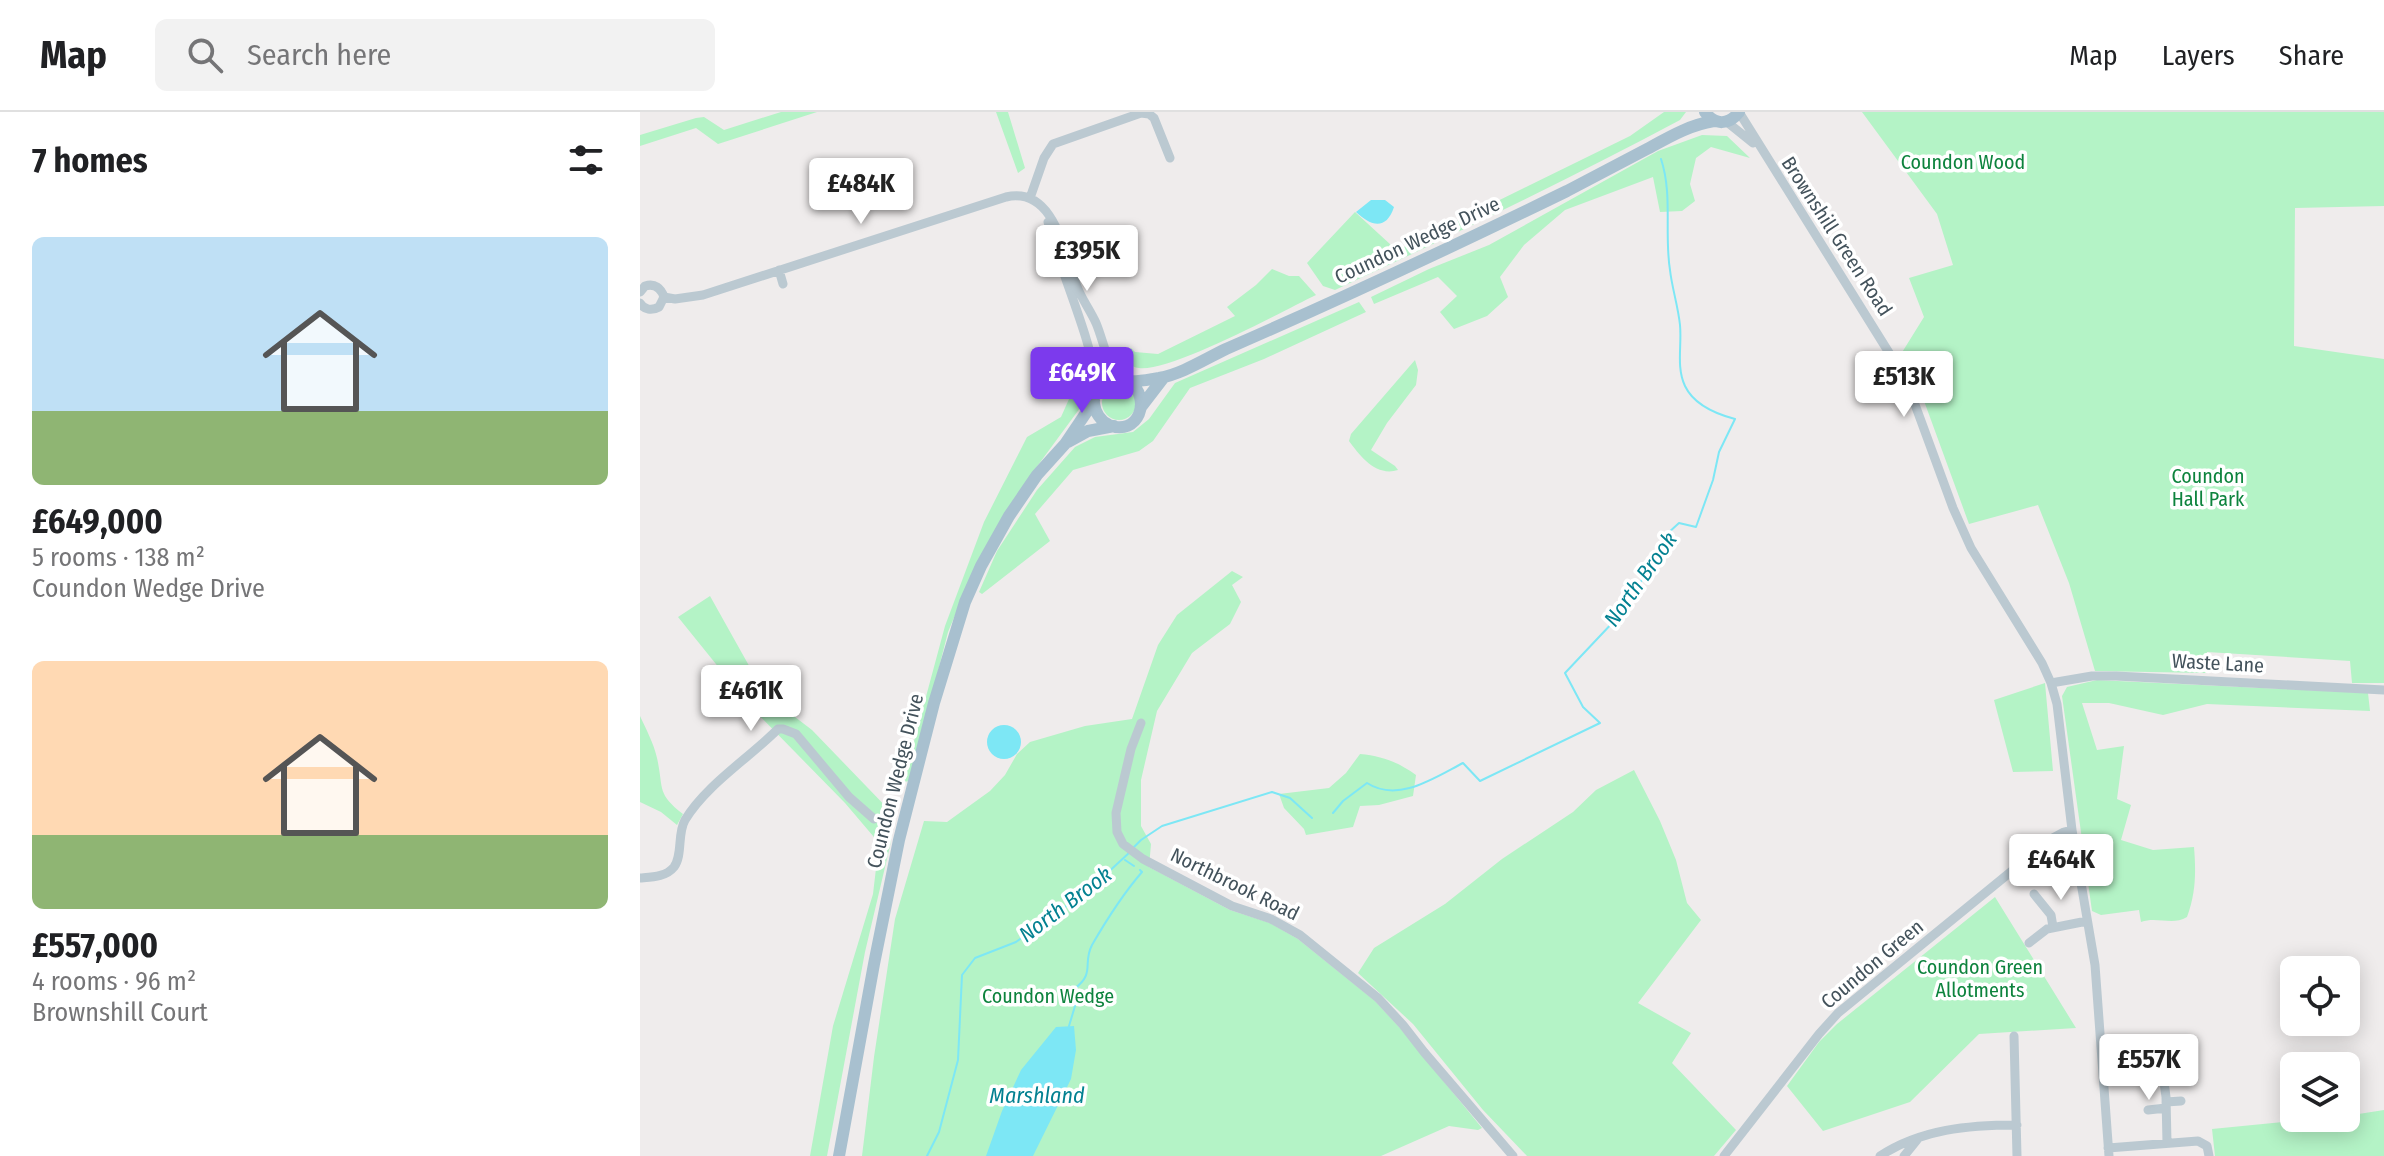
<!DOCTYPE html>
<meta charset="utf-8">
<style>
body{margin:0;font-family:"Fira Sans Condensed",sans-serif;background:#f2f2f2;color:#202124;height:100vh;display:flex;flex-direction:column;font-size:30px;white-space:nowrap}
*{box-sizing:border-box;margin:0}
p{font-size:26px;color:#757577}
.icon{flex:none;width:44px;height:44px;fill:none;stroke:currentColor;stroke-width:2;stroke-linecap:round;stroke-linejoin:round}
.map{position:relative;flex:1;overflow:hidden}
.sheet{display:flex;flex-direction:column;background:#fff;width:640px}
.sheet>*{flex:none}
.fabs{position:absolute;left:1640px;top:844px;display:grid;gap:16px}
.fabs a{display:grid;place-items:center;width:80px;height:80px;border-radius:12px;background:#fff;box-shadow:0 4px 20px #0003;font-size:40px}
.price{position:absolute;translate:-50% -68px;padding:0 18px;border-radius:8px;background:#fff;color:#222;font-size:26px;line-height:52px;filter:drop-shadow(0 2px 4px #0008)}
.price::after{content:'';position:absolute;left:50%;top:48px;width:24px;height:18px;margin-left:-12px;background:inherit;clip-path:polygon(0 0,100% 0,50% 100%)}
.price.current{background:#7c3aed;color:#fff}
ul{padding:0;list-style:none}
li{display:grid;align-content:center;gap:16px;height:424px;padding:0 32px}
li span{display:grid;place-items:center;height:248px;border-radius:12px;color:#555}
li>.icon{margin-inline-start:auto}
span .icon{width:144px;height:144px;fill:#fffc;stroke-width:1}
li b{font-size:34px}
h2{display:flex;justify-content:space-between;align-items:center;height:96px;padding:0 32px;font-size:34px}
header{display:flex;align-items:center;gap:48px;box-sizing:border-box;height:112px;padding:0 40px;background:#fff;border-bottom:2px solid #e0e0e0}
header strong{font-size:38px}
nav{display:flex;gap:44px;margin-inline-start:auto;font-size:28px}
.search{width:560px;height:72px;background:#f2f2f2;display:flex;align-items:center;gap:20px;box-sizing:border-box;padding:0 28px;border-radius:12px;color:#757577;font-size:30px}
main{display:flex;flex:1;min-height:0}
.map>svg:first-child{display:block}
.green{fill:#b4f3c6}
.water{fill:#7de7f5}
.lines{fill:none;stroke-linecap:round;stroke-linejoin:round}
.stream{stroke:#7de7f5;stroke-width:2}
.minor{stroke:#bbc9d1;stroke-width:9}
.major{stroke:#a8c0cf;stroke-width:12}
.labels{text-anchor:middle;stroke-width:7;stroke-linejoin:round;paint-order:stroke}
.park-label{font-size:20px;fill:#0d833d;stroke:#fff}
.street-label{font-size:20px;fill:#43525b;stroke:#fff}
.water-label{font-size:22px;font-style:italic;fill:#038191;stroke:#fff}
</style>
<header>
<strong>Map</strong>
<div class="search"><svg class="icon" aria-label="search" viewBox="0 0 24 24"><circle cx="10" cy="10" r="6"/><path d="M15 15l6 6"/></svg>Search here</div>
<nav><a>Map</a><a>Layers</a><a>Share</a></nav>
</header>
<main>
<section class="sheet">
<h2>7 homes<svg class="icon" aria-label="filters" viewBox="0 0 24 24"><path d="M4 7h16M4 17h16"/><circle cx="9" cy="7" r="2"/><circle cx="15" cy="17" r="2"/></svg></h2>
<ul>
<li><span style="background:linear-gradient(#bfe0f5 70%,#8fb573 0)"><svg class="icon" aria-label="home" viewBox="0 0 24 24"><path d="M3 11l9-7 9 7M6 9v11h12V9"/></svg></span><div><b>£649,000</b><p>5 rooms · 138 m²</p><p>Coundon Wedge Drive</p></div></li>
<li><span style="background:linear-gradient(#ffd9b3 70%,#8fb573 0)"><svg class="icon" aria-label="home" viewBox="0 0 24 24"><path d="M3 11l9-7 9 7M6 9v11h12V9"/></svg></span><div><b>£557,000</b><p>4 rooms · 96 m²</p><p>Brownshill Court</p></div></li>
</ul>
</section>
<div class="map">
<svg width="1744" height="1044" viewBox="0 0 1744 1044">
<rect width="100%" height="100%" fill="#efecec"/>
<path class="green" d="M141 0H177L78 32 56 16 0 34V23L56 6 64 5 84 18Z
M356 0H368L385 56 378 61Z
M1024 0H1046L1040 8C927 68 812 124 695 178L683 174 667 151 715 100 751 133 764 135 990 24Z
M1222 0H1744V94L1655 96 1654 234 1744 247V571H1712L1710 549 1567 540 1566 561 1455 559 1429 471 1398 393 1329 412 1276 267 1261 242 1284 205 1269 166 1313 153 1297 102Z
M1062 23 1087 24 1110 46 1071 35 1056 46 1050 72 1055 89 1042 99 1020 100 1013 65 925 98 884 133 860 165 868 185 847 204 814 217 800 200 817 184 798 165 734 192 731 185 789 157 849 133 1018 39Z
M632 157 649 164H659L676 183C641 200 531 260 499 256 490 255 484 249 481 241L491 236 495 240 518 242 595 204 587 195 616 173Z
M719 190 726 200 624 247 550 276 513 329 499 339 433 358 395 402 410 429 342 482 339 480 357 439 397 378 435 335 455 325 493 320 509 307 535 271Z
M775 248 778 258 776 273 747 311 731 338 755 354 758 358C736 365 720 344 709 329L711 322Z
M441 260H444L447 279 443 292 390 364 337 451 308 520 270 669 263 670 305 514 344 410 387 325 421 305Z
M462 291a17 17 0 1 1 34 0a17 17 0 1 1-34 0Z
M592 459 603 465 592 473 601 490 590 512 552 541 517 599 501 668V714L511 732 509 755 590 798 630 811 658 827 735 889 760 916 842 1016 838 1018 809 1014 741 1044H222L234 945 255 807 284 709 307 710 350 679 365 663 377 642 390 630 445 614 492 607 518 533 537 503Z
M70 484 117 568 142 595 172 618 254 703 250 734 225 840 187 1044H170L193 914 233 782 239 731 205 691 109 593 38 505Z
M1457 568 1728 581 1730 599 1567 592 1523 603 1469 591H1442L1457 638 1484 634 1477 687 1491 693 1481 728 1513 738 1554 735C1556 760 1556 781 1547 805 1532 814 1517 804 1501 810L1499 798 1461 803 1452 799 1422 584 1427 575Z
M1405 571 1413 659 1373 660 1354 588Z
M0 604C6 617 14 632 17 646 24 677 16 681 43 702L37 713 21 700 0 690Z
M720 642C742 644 758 650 776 663L773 684 739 693 720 694 713 715 666 723 664 717 644 696 639 682 689 676 706 661Z
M994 658 1020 709 1036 748 1047 791 1061 808 998 891 1051 921 1032 951 1096 1018 1074 1044H887L843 998 773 912 718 861 734 836 805 792 862 747 933 700 956 678Z
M1355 785 1436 916 1339 922 1270 990 1183 1019 1147 974 1179 930 1197 912Z
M1744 998V1044H1575L1572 1017 1685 1006H1706V1004Z"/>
<path class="water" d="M731 88H745L754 95C746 119 731 114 716 100Z
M347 630a17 17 0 1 1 34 0a17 17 0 1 1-34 0Z
M434 914 436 938 431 967 393 1044H346L362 999 381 958 416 915Z"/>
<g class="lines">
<path class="stream" d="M693 701 703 689 727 671C758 691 794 666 823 651L840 669 960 611 943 595 925 561 976 507 997 478 1008 455 1026 432 1027 422 1039 411 1056 415 1073 368 1079 340 1095 307C1076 302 1054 293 1045 274 1036 255 1042 233 1040 213 1038 194 1032 176 1030 158 1024 122 1033 83 1021 47
M494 735 501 728 522 714 632 680 650 686 672 706
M485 748 494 754
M429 914 435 894 434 877C456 861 442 852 452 833 467 807 483 782 502 760L500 758
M287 1044 299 1020 318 948 322 863 335 846 376 830 450 777 490 740"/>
<path class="minor" d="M1099 0 1266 268 1313 396 1331 436 1402 551 1411 571 1417 592 1432 718 1455 853 1469 1044
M1087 10 1113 31
M390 86 404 46 413 32 501 1 509 2 514 6 530 46
M408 110C422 166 449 219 458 277
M139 158 143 172
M0 180 5 174C15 171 21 176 24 185L19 195C12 199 4 198 0 191
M24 185 35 187 63 183 366 85C414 74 424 140 436 172 441 186 450 198 456 211 464 230 466 251 481 266
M1411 571 1452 564H1476L1744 578
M501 611 491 637 476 701 477 720 483 732 503 747 592 794 631 807 660 823 738 886 763 913 784 940 873 1044
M0 766C12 765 26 765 34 755 43 743 37 722 45 708 66 673 109 646 138 617H143L156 622 209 685 234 707
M1394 782 1411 803 1413 815
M1389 831 1407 817 1447 809
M1374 924 1377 1044
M1505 945 1521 946 1536 942
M1521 946 1526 985 1527 1031
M1526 990 1541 989
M1508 998 1526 996
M1468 1036 1558 1029 1567 1034 1569 1044
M1084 1044 1179 922 1198 901 1411 727 1424 720 1432 718
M1240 1044C1281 1017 1329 1013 1377 1013
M1264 1044 1277 1028"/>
<path class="major" d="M1065 0C1075 14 1089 13 1099 0
M489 269C513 287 498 325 469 313 452 305 447 278 466 269 475 265 481 268 489 269 498 270 511 267 519 266 542 262 565 247 586 237 701 187 814 134 927 79 954 65 980 51 1007 37 1029 25 1049 13 1074 9
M501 295 524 265
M428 330 448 319 474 314
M199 1044 234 852 259 728 294 591 325 490 341 454 369 404 397 363 425 332 454 289"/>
</g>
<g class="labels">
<g class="park-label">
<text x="1323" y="57">Coundon Wood</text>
<text x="1568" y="371">Coundon<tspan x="1568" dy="23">Hall Park</tspan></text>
<text x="1340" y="862">Coundon Green<tspan x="1340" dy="23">Allotments</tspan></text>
<text x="408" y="891">Coundon Wedge</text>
</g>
<g class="street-label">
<text transform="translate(1197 124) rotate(57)" y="7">Brownshill Green Road</text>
<text transform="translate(777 128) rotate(-25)" y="7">Coundon Wedge Drive</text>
<text transform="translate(1578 551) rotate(3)" y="7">Waste Lane</text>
<text transform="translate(255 669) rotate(-76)" y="7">Coundon Wedge Drive</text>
<text transform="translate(595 772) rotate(26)" y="7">Northbrook Road</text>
<text transform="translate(1232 852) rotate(-40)" y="7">Coundon Green</text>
</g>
<g class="water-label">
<text transform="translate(1000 467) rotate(-55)" y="8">North Brook</text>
<text transform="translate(425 792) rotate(-37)" y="8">North Brook</text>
<text x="397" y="991">Marshland</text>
</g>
</g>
</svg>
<div class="fabs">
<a><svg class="icon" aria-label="locate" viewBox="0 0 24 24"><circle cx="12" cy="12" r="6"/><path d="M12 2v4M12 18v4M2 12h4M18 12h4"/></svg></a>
<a><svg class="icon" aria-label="layers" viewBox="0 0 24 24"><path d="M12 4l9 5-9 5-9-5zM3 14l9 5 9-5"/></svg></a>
</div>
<b class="price" style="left:221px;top:114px">£484K</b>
<b class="price" style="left:447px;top:181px">£395K</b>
<b class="price current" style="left:442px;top:303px">£649K</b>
<b class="price" style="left:1264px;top:307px">£513K</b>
<b class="price" style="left:111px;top:621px">£461K</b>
<b class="price" style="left:1421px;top:790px">£464K</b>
<b class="price" style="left:1509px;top:990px">£557K</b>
</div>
</main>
